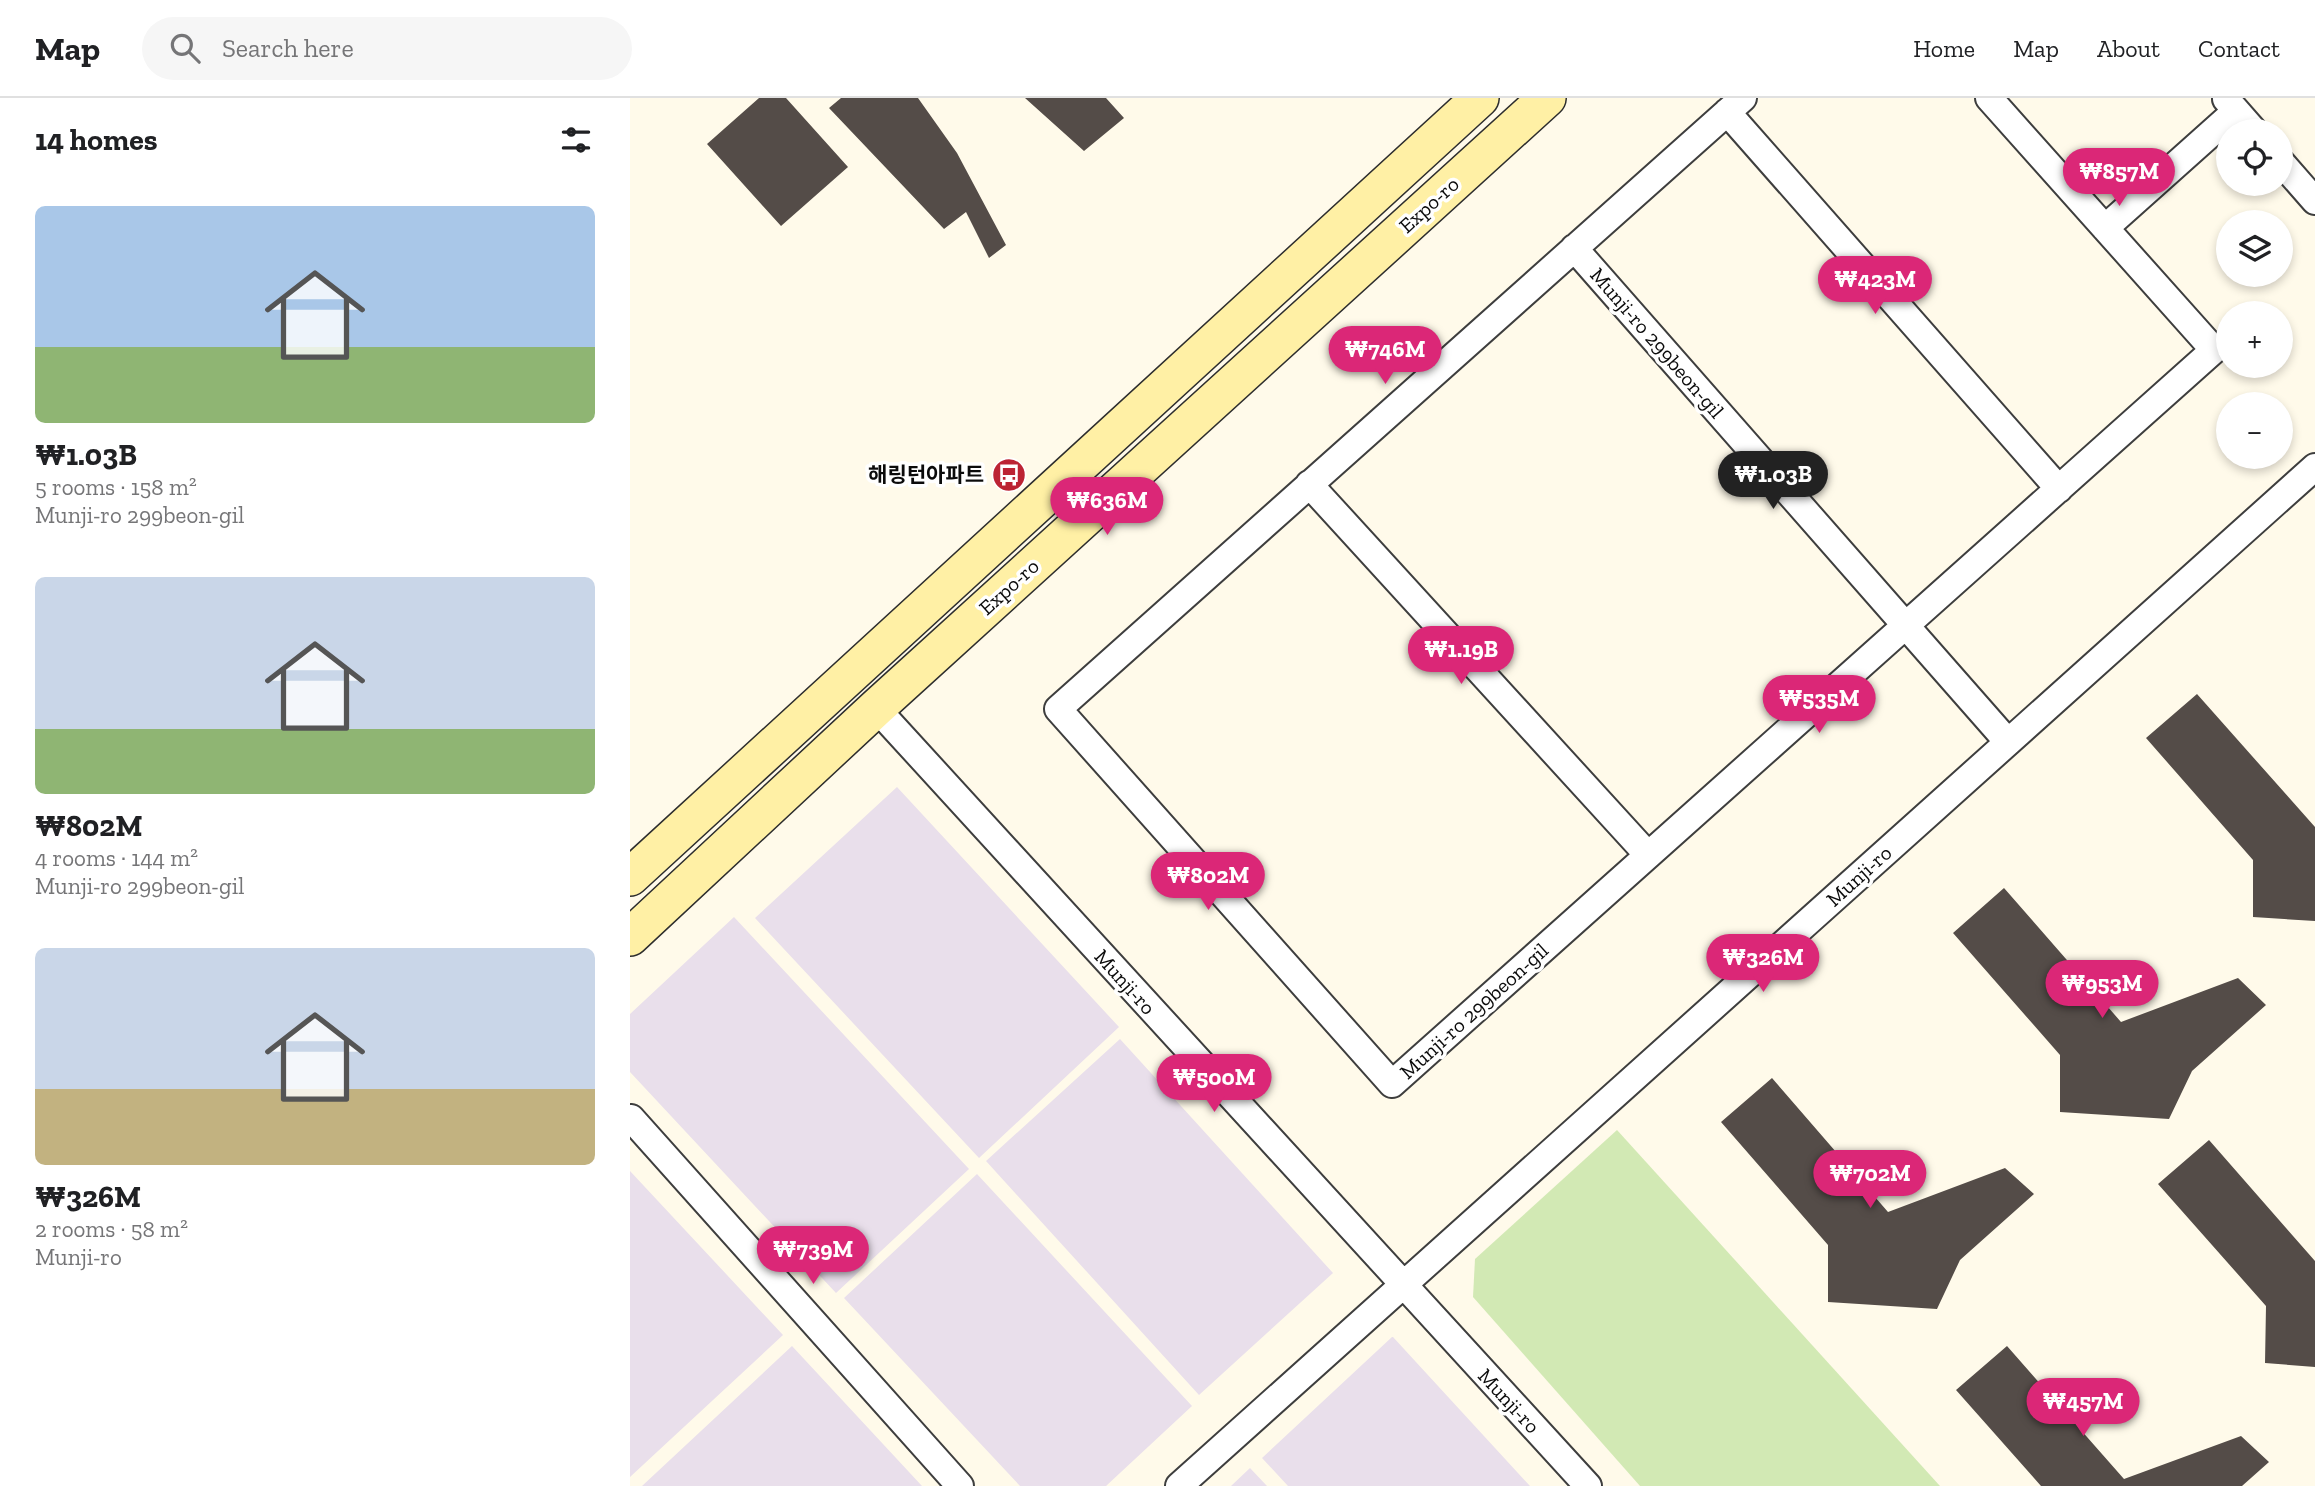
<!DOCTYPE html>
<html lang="en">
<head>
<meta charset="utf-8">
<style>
	:root { --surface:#fff; --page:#f6f6f6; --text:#202124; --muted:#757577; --line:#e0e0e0; --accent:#db2777 }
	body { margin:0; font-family:"Zilla Slab","Noto Sans KR",serif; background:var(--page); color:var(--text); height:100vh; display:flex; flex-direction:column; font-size:26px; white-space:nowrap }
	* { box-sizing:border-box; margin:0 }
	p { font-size:23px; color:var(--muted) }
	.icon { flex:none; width:38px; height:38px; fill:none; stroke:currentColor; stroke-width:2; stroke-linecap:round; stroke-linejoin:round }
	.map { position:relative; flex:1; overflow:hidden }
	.panel { display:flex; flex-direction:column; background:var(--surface); width:630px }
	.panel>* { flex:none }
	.buttons { position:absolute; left:1586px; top:21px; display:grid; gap:14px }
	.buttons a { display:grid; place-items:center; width:77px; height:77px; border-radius:50%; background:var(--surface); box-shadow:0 4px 10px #0003; font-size:35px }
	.price { position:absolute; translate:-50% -60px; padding:0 16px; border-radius:24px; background:var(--accent); color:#fff; font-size:23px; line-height:46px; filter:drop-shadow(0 2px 4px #0008) }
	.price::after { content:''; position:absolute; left:50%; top:42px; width:21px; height:16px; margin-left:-10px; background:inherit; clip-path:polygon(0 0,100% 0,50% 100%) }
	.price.on { background:#222; color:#fff }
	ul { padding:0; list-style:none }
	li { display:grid; align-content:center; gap:14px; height:371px; padding:0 35px }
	li span { display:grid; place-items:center; height:217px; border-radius:10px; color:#555 }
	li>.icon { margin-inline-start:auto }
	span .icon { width:126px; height:126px; fill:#fffc; stroke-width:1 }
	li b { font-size:30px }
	h2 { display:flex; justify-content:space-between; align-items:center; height:84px; padding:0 35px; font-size:30px }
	header { display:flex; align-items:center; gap:42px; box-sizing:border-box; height:98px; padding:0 35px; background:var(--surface); border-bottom:2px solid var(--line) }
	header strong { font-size:33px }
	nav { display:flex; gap:38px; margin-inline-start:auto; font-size:24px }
	.search { width:490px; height:63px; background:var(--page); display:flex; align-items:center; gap:18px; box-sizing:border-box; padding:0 24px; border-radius:38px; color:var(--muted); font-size:26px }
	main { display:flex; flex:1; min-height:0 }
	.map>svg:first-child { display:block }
</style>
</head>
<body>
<header>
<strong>Map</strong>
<div class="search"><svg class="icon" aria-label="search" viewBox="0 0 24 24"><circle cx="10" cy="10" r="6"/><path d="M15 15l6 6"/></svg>Search here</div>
<nav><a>Home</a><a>Map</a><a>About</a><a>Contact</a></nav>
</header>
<main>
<section class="panel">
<h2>14 homes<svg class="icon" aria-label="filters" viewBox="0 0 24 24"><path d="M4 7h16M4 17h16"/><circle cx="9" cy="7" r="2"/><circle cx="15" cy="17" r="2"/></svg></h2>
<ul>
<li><span style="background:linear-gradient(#a9c7e8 65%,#8fb573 0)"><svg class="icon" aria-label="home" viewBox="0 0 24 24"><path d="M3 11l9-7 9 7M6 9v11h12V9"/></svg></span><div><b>₩1.03B</b><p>5 rooms · 158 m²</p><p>Munji-ro 299beon-gil</p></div></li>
<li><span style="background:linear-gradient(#c9d6e8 70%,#8fb573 0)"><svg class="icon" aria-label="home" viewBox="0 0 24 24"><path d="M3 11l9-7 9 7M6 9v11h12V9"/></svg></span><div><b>₩802M</b><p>4 rooms · 144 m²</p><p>Munji-ro 299beon-gil</p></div></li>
<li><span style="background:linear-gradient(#c9d6e8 65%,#c2b280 0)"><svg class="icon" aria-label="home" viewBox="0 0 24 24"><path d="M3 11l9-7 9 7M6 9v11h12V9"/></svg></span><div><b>₩326M</b><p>2 rooms · 58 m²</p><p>Munji-ro</p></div></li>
</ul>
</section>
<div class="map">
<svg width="1685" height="1388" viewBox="0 0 1685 1388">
	<rect width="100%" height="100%" fill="#fffaea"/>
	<path fill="#e9dfeb" d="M267,689L489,929L349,1060L125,820Z
		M104,819L339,1071L206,1195L0,974V916Z
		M490,941L703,1175L569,1297L356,1063Z
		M0,1073L153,1237L0,1379Z
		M347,1076L562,1308L476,1388H390L214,1200Z
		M762,1239H763L900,1388H658L632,1360Z
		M162,1248L292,1388H12Z
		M620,1370L637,1388H601Z"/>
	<path fill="#d2e9b4" d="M987,1032L1310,1388H1010L843,1199L845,1161Z"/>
	<path fill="#544c48" d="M129,0H156L218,69L151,128L77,46Z
		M211,0H288L327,55L376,147L359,160L336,114L314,131L199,10Z
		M395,0H476L494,20L454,53Z
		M1567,596L1685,729V823L1623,819V762L1516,640Z
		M1374,790L1491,924L1608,880L1636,907L1562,973L1539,1021L1430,1014V957L1323,835Z
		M1142,980L1258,1114L1375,1070L1404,1096L1330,1162L1307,1211L1198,1204V1147L1091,1024Z
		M1579,1042L1685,1163V1269L1635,1265L1636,1208L1528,1086Z
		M1377,1248L1494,1381L1611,1338L1639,1364L1612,1388H1411L1326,1292Z"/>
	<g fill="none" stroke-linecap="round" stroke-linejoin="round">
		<g stroke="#3e3e3e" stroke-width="30">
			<path id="minor" d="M1113,0L428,611L762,986L1584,252L1359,0
				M1596,1L1624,33
				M1097,14L1429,391
				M1650,63L1685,103
				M1475,130L1606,13
				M944,150L1378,644
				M679,386L1018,757
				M246,610L958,1388
				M1,1020L330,1388
				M549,1388L1685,369"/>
		</g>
		<g stroke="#2d2d2d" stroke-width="40">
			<path id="secondary" d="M0,779L850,0
				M0,839L246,610L917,0"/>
		</g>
		<use href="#minor" stroke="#fff" stroke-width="26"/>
		<use href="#secondary" stroke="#fff0a5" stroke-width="37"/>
	</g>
	<defs>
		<g id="bus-disc" transform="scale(1.75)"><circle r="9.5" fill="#bc2333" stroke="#fff"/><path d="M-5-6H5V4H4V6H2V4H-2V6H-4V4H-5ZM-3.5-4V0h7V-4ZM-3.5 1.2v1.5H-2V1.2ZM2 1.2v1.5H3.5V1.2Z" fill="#fff"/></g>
	</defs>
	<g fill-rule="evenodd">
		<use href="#bus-disc" x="379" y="377"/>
	</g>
	<g text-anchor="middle" stroke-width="7" stroke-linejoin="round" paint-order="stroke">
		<g font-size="21" fill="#0b0b0b" stroke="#fff">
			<text transform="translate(799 107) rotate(-42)" y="7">Expo-ro</text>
			<text transform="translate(1027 245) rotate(49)" y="7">Munji-ro 299beon-gil</text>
			<text transform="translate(379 489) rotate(-42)" y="7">Expo-ro</text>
			<text transform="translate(1229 778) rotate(-42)" y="7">Munji-ro</text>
			<text transform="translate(495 884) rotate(48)" y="7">Munji-ro</text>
			<text transform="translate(844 913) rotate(-42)" y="7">Munji-ro 299beon-gil</text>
			<text transform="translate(879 1303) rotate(47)" y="7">Munji-ro</text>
		</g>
		<g font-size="21" font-weight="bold" fill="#0b0b0b" stroke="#fff" text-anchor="end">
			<text x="354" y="384">해링턴아파트</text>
		</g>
	</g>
</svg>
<div class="buttons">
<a><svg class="icon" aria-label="locate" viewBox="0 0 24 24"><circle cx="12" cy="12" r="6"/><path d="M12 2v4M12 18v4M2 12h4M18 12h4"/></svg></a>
<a><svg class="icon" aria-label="layers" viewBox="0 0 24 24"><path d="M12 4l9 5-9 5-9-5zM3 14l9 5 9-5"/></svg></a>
<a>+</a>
<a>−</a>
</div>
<b class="price" style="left:1489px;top:110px">₩857M</b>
<b class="price" style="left:1245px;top:218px">₩423M</b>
<b class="price" style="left:755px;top:288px">₩746M</b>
<b class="price on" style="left:1143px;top:413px">₩1.03B</b>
<b class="price" style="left:477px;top:439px">₩636M</b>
<b class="price" style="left:831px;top:588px">₩1.19B</b>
<b class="price" style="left:1189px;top:637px">₩535M</b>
<b class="price" style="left:578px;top:814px">₩802M</b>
<b class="price" style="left:1133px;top:896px">₩326M</b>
<b class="price" style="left:1472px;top:922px">₩953M</b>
<b class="price" style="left:584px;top:1016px">₩500M</b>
<b class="price" style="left:1240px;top:1112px">₩702M</b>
<b class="price" style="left:183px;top:1188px">₩739M</b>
<b class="price" style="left:1453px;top:1340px">₩457M</b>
</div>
</main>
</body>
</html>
